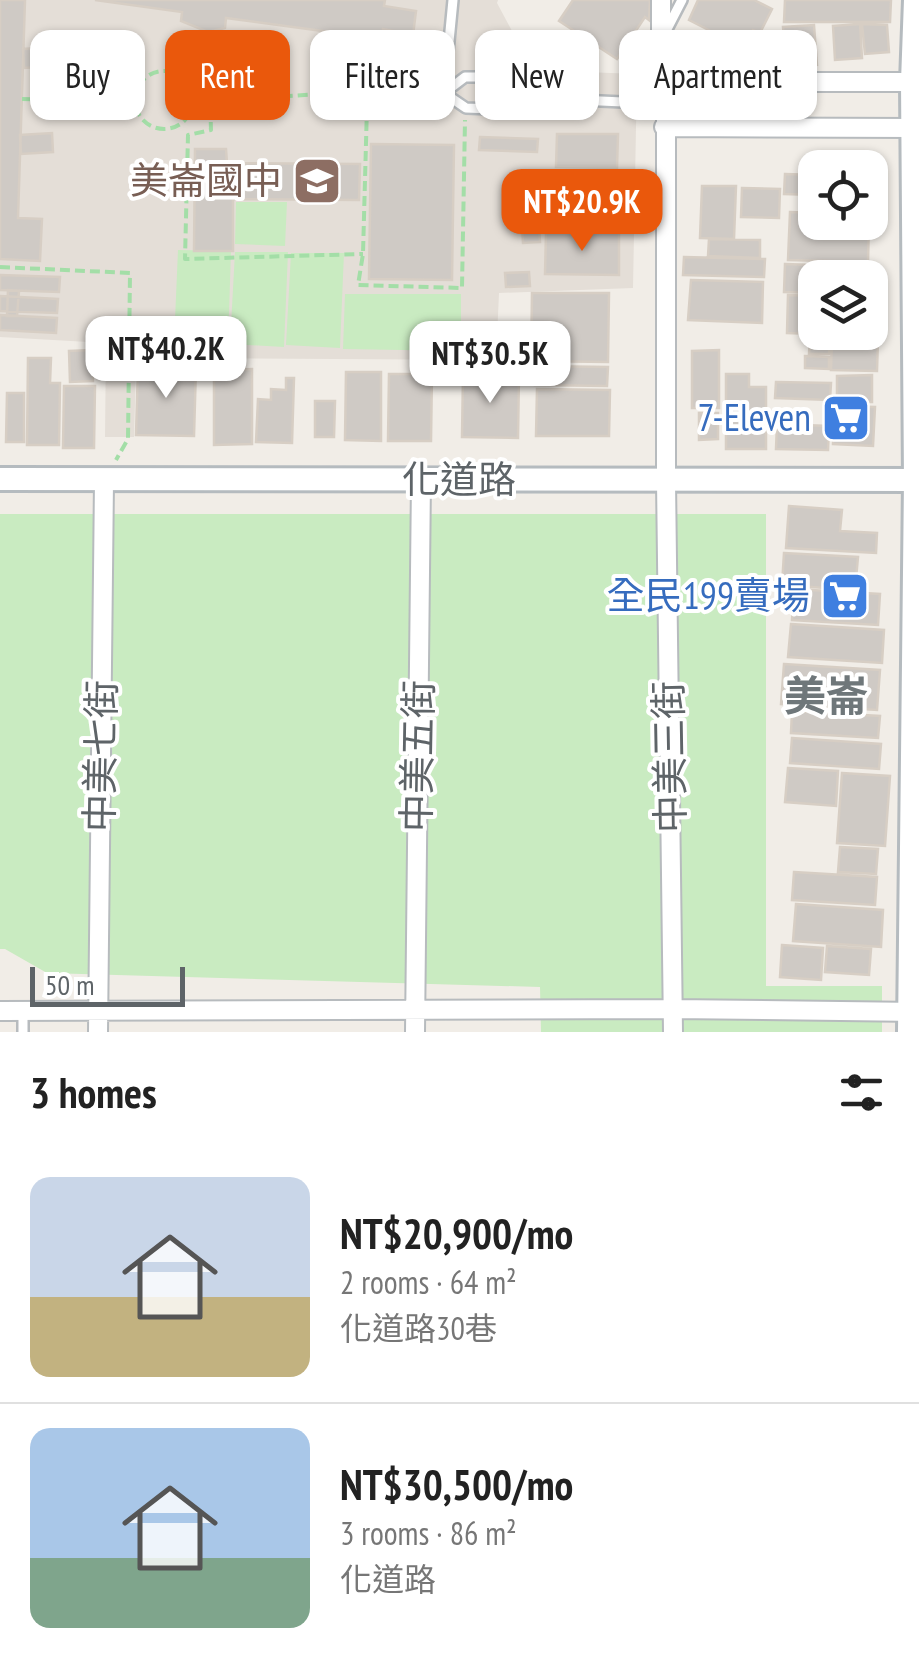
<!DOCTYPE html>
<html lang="en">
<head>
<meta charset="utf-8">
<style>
	:root { --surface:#fff; --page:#f6f6f6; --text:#222; --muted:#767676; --line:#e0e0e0; --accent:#ea580c }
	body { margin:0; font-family:"PT Sans Narrow","Noto Sans TC",sans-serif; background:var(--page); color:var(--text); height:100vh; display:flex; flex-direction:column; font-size:38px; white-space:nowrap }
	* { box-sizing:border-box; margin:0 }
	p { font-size:32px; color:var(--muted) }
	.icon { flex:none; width:55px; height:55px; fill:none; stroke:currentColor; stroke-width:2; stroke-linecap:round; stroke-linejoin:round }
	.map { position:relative; height:1032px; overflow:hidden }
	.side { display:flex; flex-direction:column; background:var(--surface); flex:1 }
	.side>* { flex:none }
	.top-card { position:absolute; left:30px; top:30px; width:860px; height:90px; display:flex; gap:20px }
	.buttons { position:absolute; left:798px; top:150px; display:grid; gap:20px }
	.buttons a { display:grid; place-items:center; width:90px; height:90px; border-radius:20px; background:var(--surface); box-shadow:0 2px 8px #0004; font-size:50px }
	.scale { position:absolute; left:30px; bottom:25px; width:155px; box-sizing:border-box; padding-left:10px; border:5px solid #5e6468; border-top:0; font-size:28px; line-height:35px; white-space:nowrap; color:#5e6468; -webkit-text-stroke:8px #fff; paint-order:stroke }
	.price { position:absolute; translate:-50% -85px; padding:0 22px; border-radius:20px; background:#fff; color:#222; font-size:32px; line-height:65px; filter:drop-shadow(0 2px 5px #0008) }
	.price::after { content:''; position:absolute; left:50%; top:60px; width:30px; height:22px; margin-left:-15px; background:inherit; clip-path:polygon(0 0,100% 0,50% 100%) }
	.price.selected { background:var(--accent); color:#fff }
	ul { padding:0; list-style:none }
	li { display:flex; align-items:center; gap:30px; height:250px; padding:0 30px }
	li+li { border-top:2px solid var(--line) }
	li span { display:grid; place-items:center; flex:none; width:280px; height:200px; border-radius:20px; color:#555 }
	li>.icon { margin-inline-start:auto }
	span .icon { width:120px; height:120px; fill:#fffc; stroke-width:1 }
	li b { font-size:42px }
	h2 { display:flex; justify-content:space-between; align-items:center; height:120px; padding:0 30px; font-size:42px }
	.chip { padding:0 35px; border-radius:20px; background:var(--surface); box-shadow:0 2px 8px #0004; font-size:35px; line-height:90px }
	.chip.selected { background:var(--accent); color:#fff }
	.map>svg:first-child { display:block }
</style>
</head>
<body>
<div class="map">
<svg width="919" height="1032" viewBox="0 0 919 1032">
	<rect width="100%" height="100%" fill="#f1ede7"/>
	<path fill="#e4ded7" d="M0,0H498L497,3L533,70L637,74L633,288L499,293L496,360L155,358V337L137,336L134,437H105L106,343L0,337Z"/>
	<path fill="#c9ebc1" d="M236,202H287L285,246L235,244Z
		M178,250L231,251L228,345L174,343Z
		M235,252H288L284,347L230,344Z
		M291,253H344L340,348L286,345Z
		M345,294H461V351L343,349Z
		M0,514H766V986H882V1032H541L540,987L47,973L5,949H0Z"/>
	<path fill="#cfcac5" stroke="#d7cec4" stroke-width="2.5" d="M0,0H25L18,218L42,219L40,261L0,259Z
		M95,0H385L384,6L416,11L413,35L383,29L382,39L226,18L225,28L208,32L181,21L182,12Z
		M573,0H650L649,20L645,17L617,59L559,21Z
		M698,0H754L772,9L760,33L753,30L744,48L689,20Z
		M785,0H891L890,22H784Z
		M860,24L862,58L835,60L833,26Z
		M862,24L887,25L889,52L865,54Z
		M814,25L817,65L787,68L783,27Z
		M722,39L723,62L688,63L687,41Z
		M52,47L53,66L24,68L23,49Z
		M52,133L53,152L21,154L20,135Z
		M557,134H618L617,168L556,167Z
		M480,137L538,139L537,152L479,150Z
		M371,144L454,145L452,280L369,279Z
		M195,149H226L227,163L360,164L359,200L233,199V251H194Z
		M785,174L815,175V195L784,194Z
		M529,180H595L596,219L529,220Z
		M601,182L629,184L626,218L599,216Z
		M702,186H736L734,239L700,238Z
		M742,188L780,189L779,218L741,217Z
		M790,212L815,213V222H869L868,262L788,260Z
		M539,225L540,242L523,243L522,226Z
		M546,233H619V275L545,274Z
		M709,239L760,240V258L708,256Z
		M684,257L765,259L764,277L683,275Z
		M785,264L873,267L872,295L870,278H815V293L784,292Z
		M529,272L530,286L506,287L505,273Z
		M0,275L60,277L59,292L0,290Z
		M691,280L763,282L762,323L688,320Z
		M8,290L19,291L17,316H7Z
		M532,293H609L608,362L531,361Z
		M788,295L815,296V332H870V298H874L873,336L787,333Z
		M0,296L58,299L57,313L0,311Z
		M0,315L57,318L56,333L0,330Z
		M810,337L830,338L829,354H809Z
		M832,339L878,340L877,371L831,370Z
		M91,350L93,381L70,382L69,351Z
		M719,350V408H692V351Z
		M805,356L829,357V369L805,368Z
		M28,358H51L50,383H60L59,445H27Z
		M138,366L196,367L194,436L136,435Z
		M535,366L608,367L607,386L535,385Z
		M252,369V444L214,445V370Z
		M346,372H381V441L345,440Z
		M389,374H432L431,441H388Z
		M463,374L519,375L518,438L462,437Z
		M726,374H749V387H766V449H726Z
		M872,375V402H837V376Z
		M286,378H294L292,443L256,442L258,399L271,400V389L286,390Z
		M776,382L831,383L830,400L775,398Z
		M64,386H95L94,448H63Z
		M537,389L610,390L609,436H536Z
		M7,393H24V442H6Z
		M315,401H335L334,437H315Z
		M834,406L875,407L873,446L833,444Z
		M699,413H718V439L699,440Z
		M777,424L829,426L828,450L776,449Z
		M789,506L842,510L840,531L877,533L876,553L786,548Z
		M784,553L858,557L855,590L782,585Z
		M794,589L880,594L878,625L792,620Z
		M791,624L884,630L882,663L788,657Z
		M784,664L880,670L877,710L781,704Z
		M792,711L880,716L878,738L791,733Z
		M792,738L881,744L879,769L790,763Z
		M788,768L838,771L836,806L785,802Z
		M842,773L890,776L885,846L837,843Z
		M840,847L878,849L876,874L838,872Z
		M794,872L877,877L875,905L792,900Z
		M796,904L883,910L881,947L793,941Z
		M782,945L823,948L821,980L780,977Z
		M827,946L871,949L869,975L825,972Z"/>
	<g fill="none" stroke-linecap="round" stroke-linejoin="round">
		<g stroke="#b7bbbe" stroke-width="14">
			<path id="lane" d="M665,33L682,0
				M465,77H512L536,98L515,110L466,108L444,93Z
				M368,91L444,93L453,0
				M536,98L666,104
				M23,1011V1032"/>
		</g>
		<g stroke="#b7bbbe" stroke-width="22">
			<path id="street" d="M661,0V82L666,104V481L673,1032
				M661,82H919
				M664,127L919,128
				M0,1011L673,1009L919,1012
				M98,1032L104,481
				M415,1032L421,480"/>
		</g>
		<g stroke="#b5bbbf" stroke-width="28">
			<path id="secondary" d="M0,479L919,480
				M909,1032L915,480L912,82L915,0"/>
		</g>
		<path stroke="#a3dea7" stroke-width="4" stroke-dasharray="10 5" stroke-linecap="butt" d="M208,32L211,130L188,135L185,259L363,254
			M135 100a29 29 0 1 1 58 0a29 29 0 1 1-58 0Z
			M22,99L136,101
			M193,99L210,101L353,92
			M367,106L363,254L358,285L462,288L465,120
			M0,267L130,273L128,439L116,460"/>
		<use href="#lane" stroke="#fff" stroke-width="9"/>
		<use href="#street" stroke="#fff" stroke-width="18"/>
		<use href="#secondary" stroke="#fff" stroke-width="22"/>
	</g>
	<defs>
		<g id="school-square" transform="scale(2.5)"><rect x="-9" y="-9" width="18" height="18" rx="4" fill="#8d6e63" stroke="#fff"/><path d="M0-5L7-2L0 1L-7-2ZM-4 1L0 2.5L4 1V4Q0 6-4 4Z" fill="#fff"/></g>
		<g id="supermarket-square" transform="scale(2.5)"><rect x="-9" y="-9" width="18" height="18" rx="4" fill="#3f7fe0" stroke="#fff"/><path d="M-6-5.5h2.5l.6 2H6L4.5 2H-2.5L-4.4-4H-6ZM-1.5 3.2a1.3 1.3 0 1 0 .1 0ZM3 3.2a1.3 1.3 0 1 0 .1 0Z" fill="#fff"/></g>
	</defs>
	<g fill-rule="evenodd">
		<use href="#school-square" x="317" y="181"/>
		<use href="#supermarket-square" x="846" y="418"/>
		<use href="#supermarket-square" x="845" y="596"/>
	</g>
	<g text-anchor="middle" stroke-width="8" stroke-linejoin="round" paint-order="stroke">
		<g font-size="38" fill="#785e54" stroke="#fff" text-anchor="end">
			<text x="282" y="194">美崙國中</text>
		</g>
		<g font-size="38" fill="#366cbe" stroke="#fff" text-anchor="end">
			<text x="811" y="431">7-Eleven</text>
			<text x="810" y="609">全民199賣場</text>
		</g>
		<g font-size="38" fill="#5e6468" stroke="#fff">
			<text x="459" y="493">化道路</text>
			<text transform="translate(101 756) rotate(-89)" y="13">中美七街</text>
			<text transform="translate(418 756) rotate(-89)" y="13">中美五街</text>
			<text transform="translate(670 757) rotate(-91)" y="13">中美三街</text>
		</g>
		<g font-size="42" font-weight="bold" fill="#6f777a" stroke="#fff">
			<text x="826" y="711">美崙</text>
		</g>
	</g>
</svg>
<div class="buttons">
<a><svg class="icon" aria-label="locate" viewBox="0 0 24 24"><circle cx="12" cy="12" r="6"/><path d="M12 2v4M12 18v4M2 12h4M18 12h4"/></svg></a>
<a><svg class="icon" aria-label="layers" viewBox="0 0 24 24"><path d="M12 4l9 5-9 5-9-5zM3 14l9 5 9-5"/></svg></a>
</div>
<div class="scale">50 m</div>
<b class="price selected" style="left:582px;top:254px">NT$20.9K</b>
<b class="price" style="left:166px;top:401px">NT$40.2K</b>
<b class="price" style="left:490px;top:406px">NT$30.5K</b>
<div class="top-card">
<a class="chip">Buy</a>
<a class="chip selected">Rent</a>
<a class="chip">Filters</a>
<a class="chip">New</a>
<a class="chip">Apartment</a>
</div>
</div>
<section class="side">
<h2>3 homes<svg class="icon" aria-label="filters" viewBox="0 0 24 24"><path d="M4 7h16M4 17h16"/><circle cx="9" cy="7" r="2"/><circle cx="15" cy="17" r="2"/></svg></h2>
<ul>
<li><span style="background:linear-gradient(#c9d6e8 60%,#c2b280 0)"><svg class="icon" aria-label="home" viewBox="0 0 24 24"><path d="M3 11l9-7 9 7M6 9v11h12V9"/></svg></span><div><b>NT$20,900/mo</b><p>2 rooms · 64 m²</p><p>化道路30巷</p></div></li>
<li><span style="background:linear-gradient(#a9c7e8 65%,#7fa58c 0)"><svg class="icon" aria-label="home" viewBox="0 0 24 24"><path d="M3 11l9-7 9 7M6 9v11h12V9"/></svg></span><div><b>NT$30,500/mo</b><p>3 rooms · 86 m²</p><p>化道路</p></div></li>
</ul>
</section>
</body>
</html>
